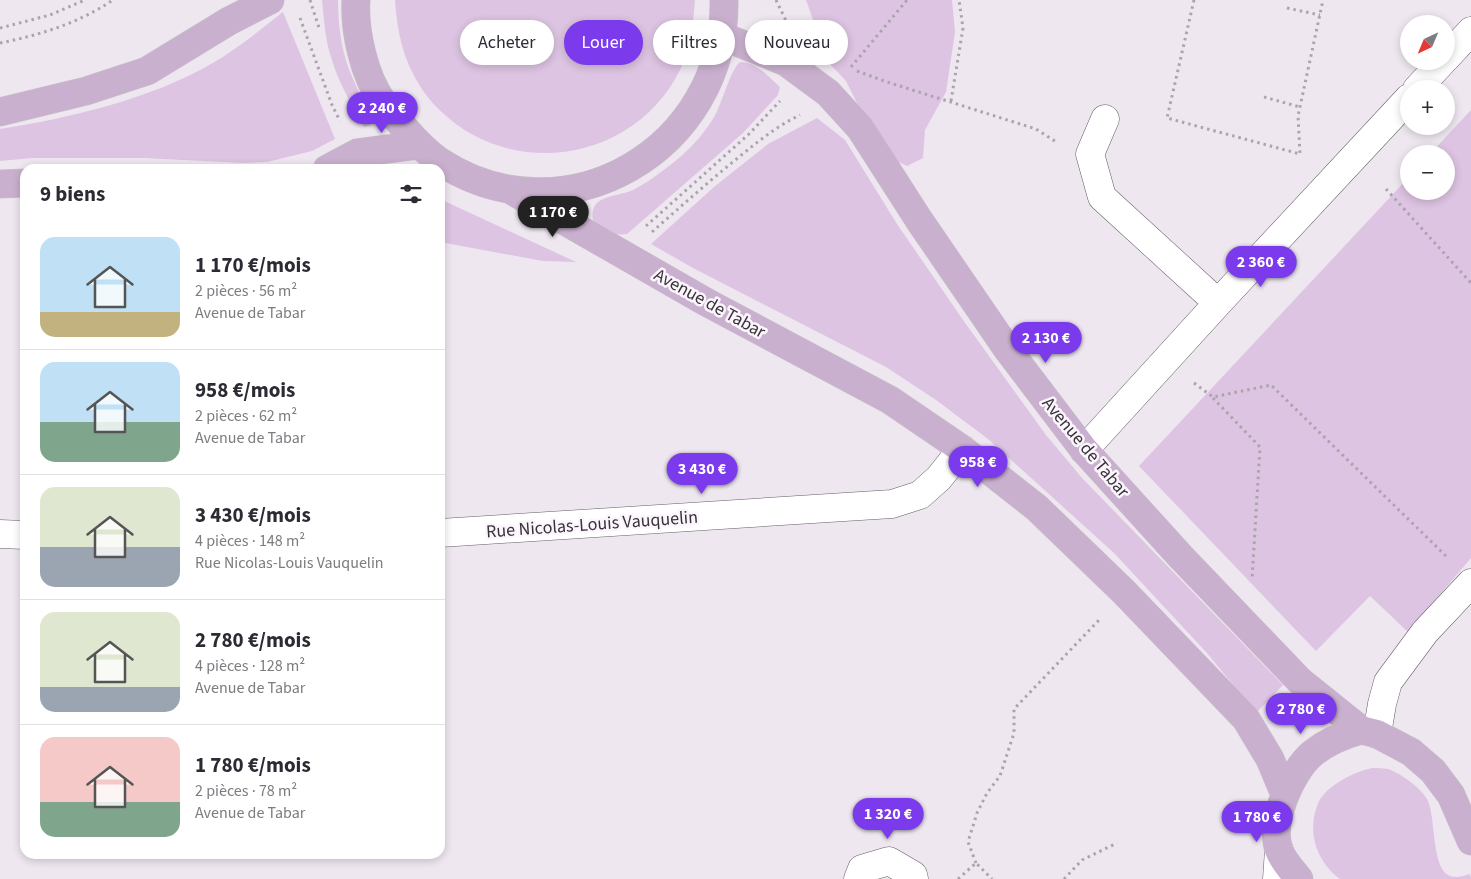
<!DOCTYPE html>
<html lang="fr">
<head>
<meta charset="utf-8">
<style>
	:root { --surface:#fff; --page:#f7f7f7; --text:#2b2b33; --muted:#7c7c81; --line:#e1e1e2; --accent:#7c3aed }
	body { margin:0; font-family:"Source Sans 3",sans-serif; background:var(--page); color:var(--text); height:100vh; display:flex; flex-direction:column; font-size:19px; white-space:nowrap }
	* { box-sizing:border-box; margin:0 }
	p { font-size:16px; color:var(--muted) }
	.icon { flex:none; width:28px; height:28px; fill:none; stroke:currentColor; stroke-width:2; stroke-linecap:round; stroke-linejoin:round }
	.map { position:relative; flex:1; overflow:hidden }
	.sheet { position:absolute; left:20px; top:164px; width:425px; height:695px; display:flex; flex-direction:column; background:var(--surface); border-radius:15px; box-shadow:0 2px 8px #0003 }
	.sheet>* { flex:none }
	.top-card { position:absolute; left:460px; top:20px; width:475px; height:45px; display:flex; gap:10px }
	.needle { width:32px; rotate:224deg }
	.fabs { position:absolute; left:1400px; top:15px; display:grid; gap:10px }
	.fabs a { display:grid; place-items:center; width:55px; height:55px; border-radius:50%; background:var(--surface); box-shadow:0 2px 8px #0003; font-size:25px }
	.price { position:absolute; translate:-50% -42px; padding:0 11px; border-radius:18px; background:var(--accent); color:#fff; font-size:16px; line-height:32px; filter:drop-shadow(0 1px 2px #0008) }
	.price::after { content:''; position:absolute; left:50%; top:30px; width:15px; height:11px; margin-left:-8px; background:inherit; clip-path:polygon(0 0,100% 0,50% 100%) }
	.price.active { background:#222; color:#fff }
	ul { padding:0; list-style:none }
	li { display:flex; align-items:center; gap:15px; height:125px; padding:0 20px }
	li+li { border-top:1px solid var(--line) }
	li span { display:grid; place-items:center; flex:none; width:140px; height:100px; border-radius:15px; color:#555 }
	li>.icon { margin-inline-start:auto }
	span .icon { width:60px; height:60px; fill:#fffc; stroke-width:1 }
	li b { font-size:21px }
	h2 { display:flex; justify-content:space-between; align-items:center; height:60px; padding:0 20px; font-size:21px }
	.tag { padding:0 18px; border-radius:22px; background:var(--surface); box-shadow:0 2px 8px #0003; font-size:18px; line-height:45px }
	.tag.active { background:var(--accent); color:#fff }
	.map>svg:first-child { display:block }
</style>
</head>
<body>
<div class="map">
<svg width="1471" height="879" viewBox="0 0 1471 879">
	<rect width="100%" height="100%" fill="#eee7f0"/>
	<path fill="#ddc4e2" d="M322,0H338C338,28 342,56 354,81C360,96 369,109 371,125L364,127C352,105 338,82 331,57C325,39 324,19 322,0Z
		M395,0H695C693,24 691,48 680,70C640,151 538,177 463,129C447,118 430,103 420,86C403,60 397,31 395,0Z
		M806,0H952L955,32L946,92L925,130L923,158L907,166L890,158L860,109L846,81L828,62Z
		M283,12L335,139L312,151L267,162L243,163L144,158H33L0,161V129C70,118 150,99 211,64C237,49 260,30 283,12Z
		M740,62C757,62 768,77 780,87L778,95L743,133L627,234C612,236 605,230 593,221C588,193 618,198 635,189C644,184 653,178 661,172C681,158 702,138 714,117C723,102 729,72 740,62Z
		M1471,110V558L1408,632L1370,596L1316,651L1139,466L1409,177V191H1446V154H1430Z
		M817,118L845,140L897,224L963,320L1046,435L1082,478L1283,685L1256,713L1207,653L1114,553L988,439L936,400L886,367L693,268L651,244L714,187L768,144Z
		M440,199L576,262L543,261L440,242Z
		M1372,768C1377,768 1383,768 1388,769C1399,772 1421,788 1427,799C1436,815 1431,865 1448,875C1455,879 1464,876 1470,874L1471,879H1340C1317,862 1307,833 1317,806C1323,787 1353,772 1372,768Z"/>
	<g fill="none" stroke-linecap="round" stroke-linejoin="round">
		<g stroke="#655f66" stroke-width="29">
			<path id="minor" d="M1446,58L1471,31
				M1417,89L1443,61
				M1105,119L1090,154L1102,197L1218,303
				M1084,450L1218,303L1409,98
				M440,533L892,504L920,495L939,478L962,449
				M0,534L25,535
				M1377,734L1382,704L1388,682L1425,632L1471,583
				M858,879L862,869L889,861L913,875L914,879
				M1277,879L1279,850"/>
		</g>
		<g stroke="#c7c6c7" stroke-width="29">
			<path id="major" d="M356,0C354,31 364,75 382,101C386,107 392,113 396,118C409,134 422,149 439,161C565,244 727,149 724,0
				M722,36L786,62L828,93L860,128L919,220L1008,350L1084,450L1181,557L1300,681L1361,730L1377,734L1411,752L1433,771L1451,795L1471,841
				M0,112L86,91L147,71L229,21L270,0
				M327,169L357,153L418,145
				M0,184L25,183
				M509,189L706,302L890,400L962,449L1037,508L1124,592L1246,719L1270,759L1285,795
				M1299,879C1292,870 1283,861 1279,850C1269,822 1291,771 1313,753C1328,741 1343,735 1361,730"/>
		</g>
		<path stroke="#aaa4ab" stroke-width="3" stroke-dasharray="2.5 4" stroke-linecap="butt" d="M310,0L320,31
			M776,0L788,25
			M1194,0L1167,118L1300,154L1298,116L1323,0
			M1287,8L1320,15
			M300,18L332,105L340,121
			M0,28L50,15L85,0
			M0,43C40,35 79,23 113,0
			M851,67L907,0
			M857,71L884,81L1036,129L1058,143
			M1264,97L1300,107
			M951,101L963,28L959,0
			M1386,189L1471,283
			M646,226L749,134L780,101
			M652,232C679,208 706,184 734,161C755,144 775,127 800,115
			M1194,383L1213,397L1271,385L1447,557
			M1213,398L1260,447L1252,580
			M976,863L968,842L977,813L987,793L1000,776L1014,733V709L1100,619
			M958,879L976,863L992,879
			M1064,879L1082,860L1117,843"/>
		<use href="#minor" stroke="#fff" stroke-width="28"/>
		<use href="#major" stroke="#cab0cf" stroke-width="28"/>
	</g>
	<g text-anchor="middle" stroke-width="5" stroke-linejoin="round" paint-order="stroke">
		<g font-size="18" fill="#373437" stroke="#fcf5fd">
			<text transform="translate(710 303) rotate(29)" y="6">Avenue de Tabar</text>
			<text transform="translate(1086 447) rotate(50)" y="6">Avenue de Tabar</text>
			<text transform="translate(592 524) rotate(-4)" y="6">Rue Nicolas-Louis Vauquelin</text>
		</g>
	</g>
</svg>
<div class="fabs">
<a><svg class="needle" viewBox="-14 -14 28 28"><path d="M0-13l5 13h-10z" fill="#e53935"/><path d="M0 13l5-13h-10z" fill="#7c7c81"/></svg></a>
<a>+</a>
<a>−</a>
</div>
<b class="price" style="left:382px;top:134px">2 240 €</b>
<b class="price active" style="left:553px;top:238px">1 170 €</b>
<b class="price" style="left:1261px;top:288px">2 360 €</b>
<b class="price" style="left:1046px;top:364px">2 130 €</b>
<b class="price" style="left:978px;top:488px">958 €</b>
<b class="price" style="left:702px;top:495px">3 430 €</b>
<b class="price" style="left:1301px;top:735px">2 780 €</b>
<b class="price" style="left:888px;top:840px">1 320 €</b>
<b class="price" style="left:1257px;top:843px">1 780 €</b>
<div class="top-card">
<a class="tag">Acheter</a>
<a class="tag active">Louer</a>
<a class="tag">Filtres</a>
<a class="tag">Nouveau</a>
</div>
<section class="sheet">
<h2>9 biens<svg class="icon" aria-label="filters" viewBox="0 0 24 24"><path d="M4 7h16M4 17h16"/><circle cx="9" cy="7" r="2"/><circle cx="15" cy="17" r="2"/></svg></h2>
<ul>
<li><span style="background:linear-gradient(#bfe0f5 75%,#c2b280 0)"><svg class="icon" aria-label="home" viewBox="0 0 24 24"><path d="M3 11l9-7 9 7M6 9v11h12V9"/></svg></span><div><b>1 170 €/mois</b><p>2 pièces · 56 m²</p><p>Avenue de Tabar</p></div></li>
<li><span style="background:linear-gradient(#bfe0f5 60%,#7fa58c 0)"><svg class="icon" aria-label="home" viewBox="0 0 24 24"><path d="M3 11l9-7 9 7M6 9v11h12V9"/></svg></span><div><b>958 €/mois</b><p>2 pièces · 62 m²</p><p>Avenue de Tabar</p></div></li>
<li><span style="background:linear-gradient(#dfe7d0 60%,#9aa5b1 0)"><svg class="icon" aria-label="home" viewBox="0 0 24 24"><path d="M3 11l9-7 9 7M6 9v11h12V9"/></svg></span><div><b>3 430 €/mois</b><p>4 pièces · 148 m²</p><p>Rue Nicolas-Louis Vauquelin</p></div></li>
<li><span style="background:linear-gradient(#dfe7d0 75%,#9aa5b1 0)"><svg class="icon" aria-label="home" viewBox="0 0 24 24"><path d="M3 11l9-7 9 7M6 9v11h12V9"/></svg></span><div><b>2 780 €/mois</b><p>4 pièces · 128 m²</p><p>Avenue de Tabar</p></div></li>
<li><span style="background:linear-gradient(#f6c9c9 65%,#7fa58c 0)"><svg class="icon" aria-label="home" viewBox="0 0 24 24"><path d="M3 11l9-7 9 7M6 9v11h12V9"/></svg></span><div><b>1 780 €/mois</b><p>2 pièces · 78 m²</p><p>Avenue de Tabar</p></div></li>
</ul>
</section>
</div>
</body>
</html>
